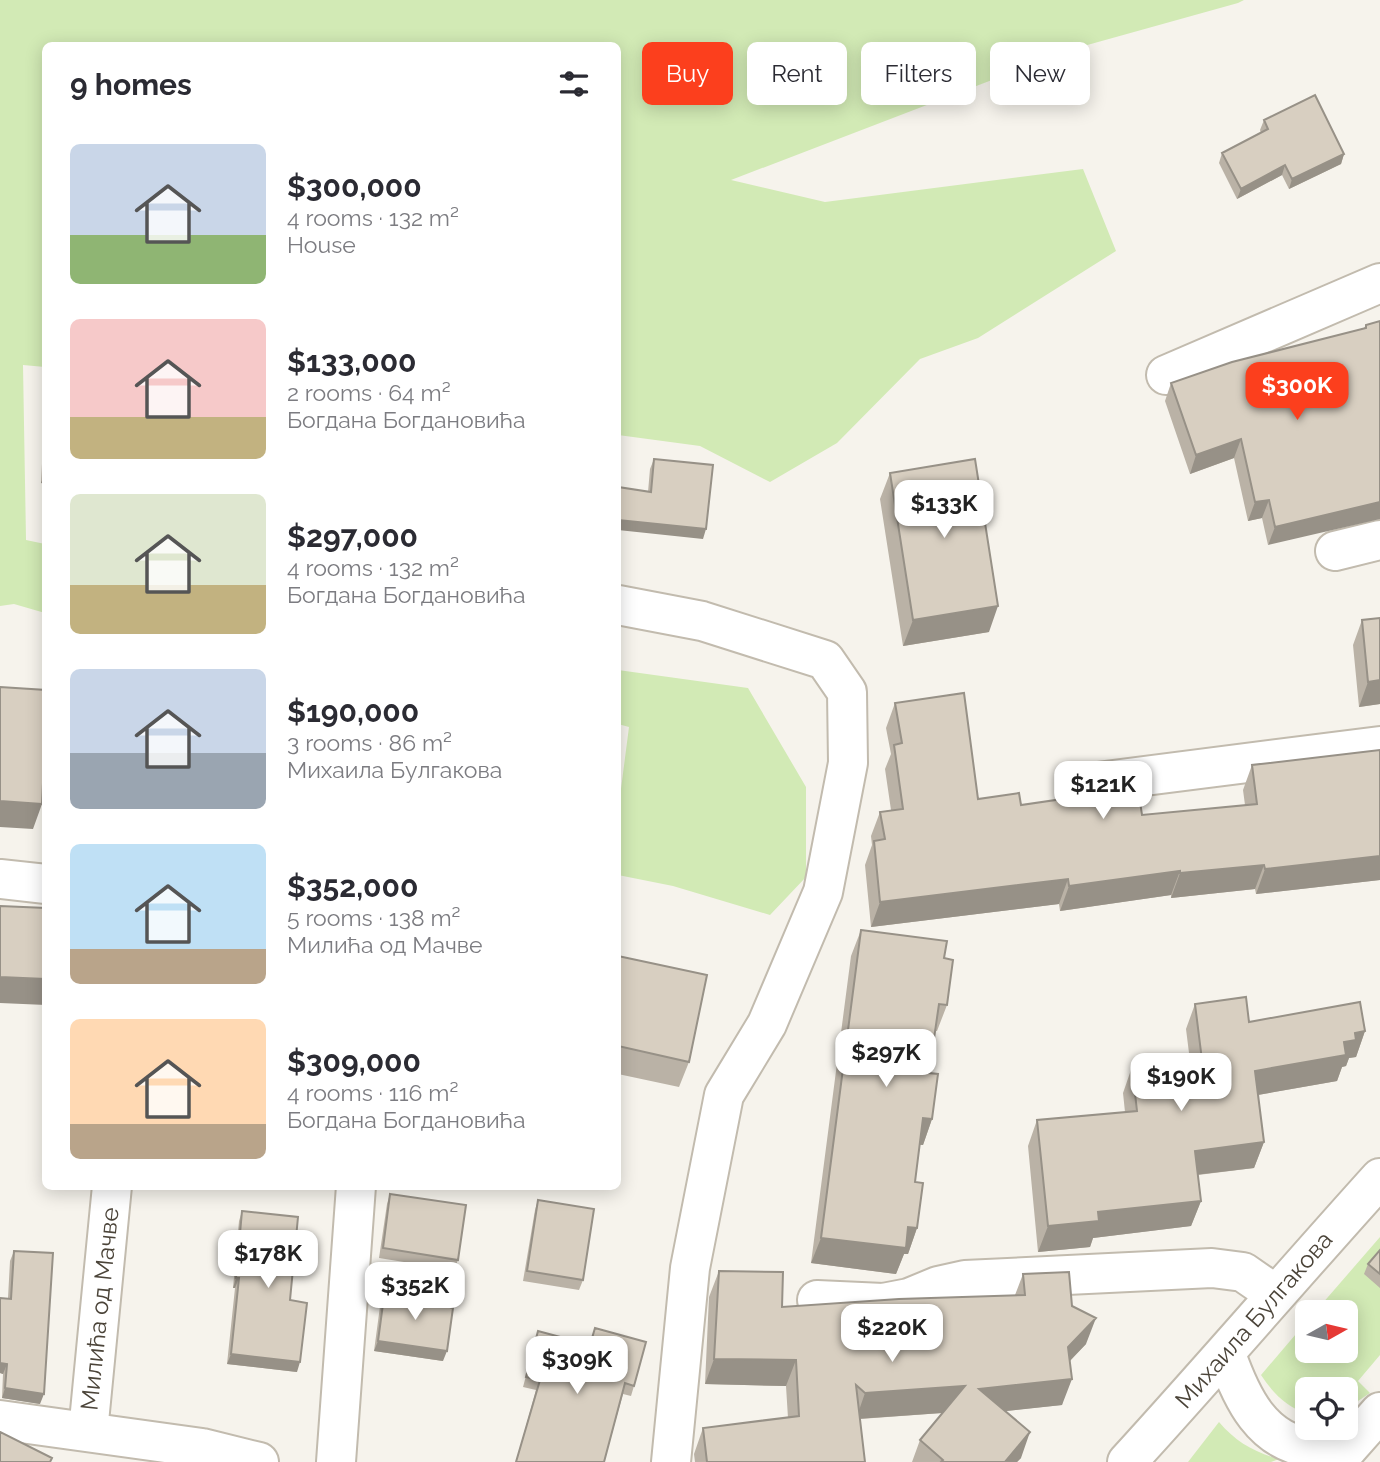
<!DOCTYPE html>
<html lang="en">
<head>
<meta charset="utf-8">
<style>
	:root { --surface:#fff; --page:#f2f2f3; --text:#2b2b33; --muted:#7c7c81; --accent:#fc3f1d }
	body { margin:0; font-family:Raleway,sans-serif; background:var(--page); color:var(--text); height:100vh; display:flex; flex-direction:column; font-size:26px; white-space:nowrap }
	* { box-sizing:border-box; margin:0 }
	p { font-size:23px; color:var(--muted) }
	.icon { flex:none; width:38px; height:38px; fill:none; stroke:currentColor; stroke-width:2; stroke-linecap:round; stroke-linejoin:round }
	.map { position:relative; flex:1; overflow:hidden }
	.side { position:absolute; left:42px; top:42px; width:579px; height:1148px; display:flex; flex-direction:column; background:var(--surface); border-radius:10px; box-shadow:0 4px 18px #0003 }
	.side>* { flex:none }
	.top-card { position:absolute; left:642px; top:42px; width:632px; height:63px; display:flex; gap:14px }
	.needle { width:46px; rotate:82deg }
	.tools { position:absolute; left:1295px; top:1300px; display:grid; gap:14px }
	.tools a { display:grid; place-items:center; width:63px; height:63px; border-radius:10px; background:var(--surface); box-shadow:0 4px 18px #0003; font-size:35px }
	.price { position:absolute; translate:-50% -60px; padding:0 16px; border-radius:14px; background:#fff; color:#222; font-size:23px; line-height:46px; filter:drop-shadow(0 2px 4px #0008) }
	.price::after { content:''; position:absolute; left:50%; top:42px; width:21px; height:16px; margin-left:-10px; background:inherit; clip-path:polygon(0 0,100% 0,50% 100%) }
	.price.current { background:var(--accent); color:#fff }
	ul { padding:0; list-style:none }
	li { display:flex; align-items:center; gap:21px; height:175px; padding:0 28px }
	li span { display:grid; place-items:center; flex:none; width:196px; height:140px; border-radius:10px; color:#555 }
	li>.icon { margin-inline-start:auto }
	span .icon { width:84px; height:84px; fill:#fffc; stroke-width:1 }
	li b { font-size:30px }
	h2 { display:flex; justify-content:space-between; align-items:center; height:84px; padding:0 28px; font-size:30px }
	.chip { padding:0 24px; border-radius:10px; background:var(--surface); box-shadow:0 4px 18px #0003; font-size:24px; line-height:63px }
	.chip.current { background:var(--accent); color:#fff }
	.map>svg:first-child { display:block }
</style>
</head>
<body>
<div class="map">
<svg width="1380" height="1462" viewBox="0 0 1380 1462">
	<rect width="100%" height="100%" fill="#f6f3ec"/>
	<path fill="#d2eab5" d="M0,0H1244L1238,3L1073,49L731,180L825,202L1083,169L1116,251L978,338L920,359L837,443L770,482L700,446L618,435V46H46L45,367L23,365L26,540L45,544V613L14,604L0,606Z
		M618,670L748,688L806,787V877L770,915L673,886L618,875V812L629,727L618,724Z
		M1380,1237V1355L1358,1381L1370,1393L1346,1409V1390H1307V1413C1287,1408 1272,1392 1261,1375L1307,1321V1351H1346V1312H1315Z
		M1219,1422C1236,1442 1254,1452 1279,1459L1271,1462H1188Z"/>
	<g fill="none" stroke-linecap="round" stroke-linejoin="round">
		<g stroke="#c2bbae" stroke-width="42">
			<path id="minor" d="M1166,375L1380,283
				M1335,551L1380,540
				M618,605L702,621L825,660L847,692L848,763L823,892L767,1024L724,1095L690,1268L671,1462
				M1082,784L1380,746
				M0,879L46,884
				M817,1300L883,1303L909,1298L938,1286L965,1280L1212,1268L1243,1272L1275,1294
				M1226,1354C1241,1397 1262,1444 1314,1448C1325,1449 1337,1448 1348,1448
				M0,1420L202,1448L259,1462
				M88,1432L112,1186
				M1328,1461L1348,1448L1380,1412
				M336,1462L356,1186
				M1127,1462C1213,1368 1295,1272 1380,1178"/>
		</g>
		<use href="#minor" stroke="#fff" stroke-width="38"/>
	</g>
	<path fill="#bab2a6" d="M1264,120L1344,154L1341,164L1289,189L1282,175L1237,199L1219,163L1222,153L1261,133L1260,130Z
		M1380,321L1268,545L1262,518L1248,521L1234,458L1190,474L1165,401L1171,383L1364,328L1366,325Z
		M46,421V484L41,483L44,425Z
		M654,459L703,539L648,492L650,469Z
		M890,473L989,632L903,646L880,499Z
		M1362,620L1380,704L1359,707L1353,645Z
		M895,703L978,799L1021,805L1142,815L1245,805L1243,790L1252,765L1380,750V880L1256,894L1255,889L1171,898V895L1060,911L1059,904L871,927L865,865L872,845L871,836L880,812L891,810L885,769L891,754L886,728Z
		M861,930L944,958L947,1005L937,1031H935L929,1073L932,1119L923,1145H920L915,1182L917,1228L908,1254H904L896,1274L811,1263L851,956Z
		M618,956L689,1062L679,1087L618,1074Z
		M1195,1004L1249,1022L1365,1031L1356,1057L1349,1058L1346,1066L1342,1067L1337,1081L1258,1095L1264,1142L1254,1168L1198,1175L1201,1201L1191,1226L1093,1238L1090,1247L1038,1252L1028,1146L1037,1120L1125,1112L1123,1093L1132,1067L1190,1061L1186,1029Z
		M390,1194L458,1260L454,1270L379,1258L387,1204Z
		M538,1200L583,1280L579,1290L523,1281L535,1210Z
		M242,1211L290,1300L297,1372L227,1364L235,1288H233L239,1221Z
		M1380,1250V1288L1364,1274L1368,1264Z
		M14,1251L40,1404L2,1398L3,1374L0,1373V1298H8L10,1261Z
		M719,1271L782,1307L1015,1295L1023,1274L1072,1306L1086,1344L1070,1361L1062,1405L1005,1411L1021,1458L1017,1462H912L920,1440L942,1413L860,1419L865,1462H695L694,1454L703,1428L788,1418L786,1386L705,1384L709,1297Z
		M385,1289L443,1361L374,1351L381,1299Z
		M595,1328L634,1386L631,1396L623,1394L604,1462H516L536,1390L523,1387L538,1331L589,1345Z"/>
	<path fill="#979187" d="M1344,154L1341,164L1289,189L1292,179Z
		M1285,165L1282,175L1237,199L1241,189Z
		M1241,439L1234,458L1190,474L1196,455Z
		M45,473L46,484L41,483Z
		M1269,500L1262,518L1248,521L1255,502Z
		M1380,502V519L1268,545L1275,527Z
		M619,520L706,529L703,539L618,530Z
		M998,606L989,632L903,646L913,620Z
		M1380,680V704L1359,707L1368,682Z
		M44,762H46V788H35Z
		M0,801L42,804L33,829L0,827Z
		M1380,856V880L1256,894L1265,869Z
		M1264,865L1255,889L1171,898L1180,873Z
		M1180,871L1171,895L1060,911L1069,886Z
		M1068,879L1059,904L871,927L880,902Z
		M0,977L46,979V1005L0,1003Z
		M1365,1031L1356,1057L1349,1058L1346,1066L1342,1067L1337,1081L1246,1097L1255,1071L1344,1042L1355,1033Z
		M923,1118L932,1119L923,1145L914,1144Z
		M1264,1142L1254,1168L1186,1176L1195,1151Z
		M1201,1201L1191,1226L1093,1238L1090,1247L1038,1252L1048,1226L1098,1212Z
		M908,1227L917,1228L908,1254H904L896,1274L811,1263L821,1238Z
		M236,1278H239L235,1288H233Z
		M1096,1318L1086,1344L1059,1372L1068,1347Z
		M378,1341L447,1351L443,1361L374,1351Z
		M231,1354L300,1362L297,1372L227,1364Z
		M714,1359L796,1360L786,1386L705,1384Z
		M0,1363L7,1364L3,1374L0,1373Z
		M1072,1379L1062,1405L970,1415L979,1389Z
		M965,1386L956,1412L856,1419L865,1393Z
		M5,1388L44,1394L40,1404L2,1398Z
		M1030,1432L1021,1458L1017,1462H1005Z"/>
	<path fill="#d8cfc1" stroke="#979187" stroke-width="2" d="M1315,95L1344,154L1292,179L1285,165L1241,189L1222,153L1268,129L1264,120Z
		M1380,321V502L1275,527L1269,500L1255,502L1241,439L1196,455L1171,383L1232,362L1366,328V325Z
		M654,459L713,465L706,529L619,520L618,528V487L651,492Z
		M975,459L998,606L913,620L890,473Z
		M1380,618V680L1368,682L1362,620Z
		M0,687L46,690V762H44L42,804L0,801Z
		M964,693L978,799L1019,793L1021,805L1138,788L1142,815L1257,804L1252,765L1380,750V856L1265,869L1264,865L1180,873V871L1069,886L1068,879L880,902L874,841L885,839L880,812L903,809L894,745L902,743L895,703Z
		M0,906L46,908V979L0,977Z
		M861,930L947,941L944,958L953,960L947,1005L939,1004L929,1073L938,1074L932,1119L923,1118L915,1182L923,1183L917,1228L908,1227L906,1248L821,1238Z
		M618,956L707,975L689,1062L618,1046Z
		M1246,997L1249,1022L1360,1002L1365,1031L1355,1033L1356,1040L1344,1042L1346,1055L1255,1071L1264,1142L1195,1151L1201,1201L1098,1212L1099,1221L1048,1226L1037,1120L1137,1111L1132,1067L1202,1060L1195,1004Z
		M390,1194L466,1205L458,1260L383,1248Z
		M538,1200L594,1209L583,1280L527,1271Z
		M242,1211L298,1217L290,1300L307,1303L300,1362L231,1354L239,1278H236Z
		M1380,1250V1274L1368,1264Z
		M14,1251L53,1253L44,1394L5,1388L7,1364L0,1363V1298L11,1299Z
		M719,1271L783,1272L782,1307L899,1299L1025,1295L1023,1274L1069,1272L1072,1306L1096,1318L1068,1347L1072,1379L979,1389L1030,1432L1005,1462H941L943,1460L920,1440L965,1386L865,1393L856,1385L865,1462H707L703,1428L799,1416L796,1360L714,1359Z
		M385,1289L453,1308L447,1351L378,1341Z
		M595,1328L646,1342L634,1386L625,1383L604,1462H516L540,1380L526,1377L538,1331L590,1345Z
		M0,1432L52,1458L50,1462H0Z"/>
	<g text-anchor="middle" stroke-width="7" stroke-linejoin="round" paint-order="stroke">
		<g font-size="24" fill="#4b4439" stroke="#fff">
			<text transform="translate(100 1309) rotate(-84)" y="8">Милића од Мачве</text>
			<text transform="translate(1254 1320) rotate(-49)" y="8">Михаила Булгакова</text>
		</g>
	</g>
</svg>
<div class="tools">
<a><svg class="needle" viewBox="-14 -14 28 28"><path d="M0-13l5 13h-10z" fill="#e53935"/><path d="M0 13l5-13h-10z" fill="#7c7c81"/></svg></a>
<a><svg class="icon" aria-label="locate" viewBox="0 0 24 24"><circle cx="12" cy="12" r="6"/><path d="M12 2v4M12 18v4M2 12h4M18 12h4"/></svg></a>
</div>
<b class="price current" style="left:1297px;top:422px">$300K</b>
<b class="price" style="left:944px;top:540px">$133K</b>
<b class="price" style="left:1103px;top:821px">$121K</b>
<b class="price" style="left:886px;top:1089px">$297K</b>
<b class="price" style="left:1181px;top:1113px">$190K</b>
<b class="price" style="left:268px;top:1290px">$178K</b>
<b class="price" style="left:415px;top:1322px">$352K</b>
<b class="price" style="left:892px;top:1364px">$220K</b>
<b class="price" style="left:577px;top:1396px">$309K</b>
<div class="top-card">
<a class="chip current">Buy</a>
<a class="chip">Rent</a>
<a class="chip">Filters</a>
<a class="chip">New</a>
</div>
<section class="side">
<h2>9 homes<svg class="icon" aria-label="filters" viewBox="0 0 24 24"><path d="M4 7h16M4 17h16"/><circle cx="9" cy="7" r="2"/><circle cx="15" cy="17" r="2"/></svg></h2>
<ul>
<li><span style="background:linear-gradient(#c9d6e8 65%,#8fb573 0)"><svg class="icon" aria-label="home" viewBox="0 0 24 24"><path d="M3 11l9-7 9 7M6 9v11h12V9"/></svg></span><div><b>$300,000</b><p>4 rooms · 132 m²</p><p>House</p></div></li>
<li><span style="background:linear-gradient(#f6c9c9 70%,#c2b280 0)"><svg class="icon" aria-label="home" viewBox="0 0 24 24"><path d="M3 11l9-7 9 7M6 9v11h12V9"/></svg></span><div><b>$133,000</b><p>2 rooms · 64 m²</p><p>Богдана Богдановића</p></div></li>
<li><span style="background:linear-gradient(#dfe7d0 65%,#c2b280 0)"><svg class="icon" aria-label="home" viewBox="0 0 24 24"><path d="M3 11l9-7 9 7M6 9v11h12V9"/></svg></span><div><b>$297,000</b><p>4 rooms · 132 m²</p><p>Богдана Богдановића</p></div></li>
<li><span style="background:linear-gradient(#c9d6e8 60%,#9aa5b1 0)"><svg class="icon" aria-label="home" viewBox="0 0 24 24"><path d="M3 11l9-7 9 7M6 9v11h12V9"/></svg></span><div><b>$190,000</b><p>3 rooms · 86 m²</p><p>Михаила Булгакова</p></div></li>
<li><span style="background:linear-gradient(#bfe0f5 75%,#b9a48a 0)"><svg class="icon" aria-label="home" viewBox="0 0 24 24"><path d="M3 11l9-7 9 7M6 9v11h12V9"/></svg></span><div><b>$352,000</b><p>5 rooms · 138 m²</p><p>Милића од Мачве</p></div></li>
<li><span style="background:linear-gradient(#ffd9b3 75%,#b9a48a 0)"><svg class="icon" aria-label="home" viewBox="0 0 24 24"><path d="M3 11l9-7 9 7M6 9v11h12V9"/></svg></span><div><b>$309,000</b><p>4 rooms · 116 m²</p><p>Богдана Богдановића</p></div></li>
</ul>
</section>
</div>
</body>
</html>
